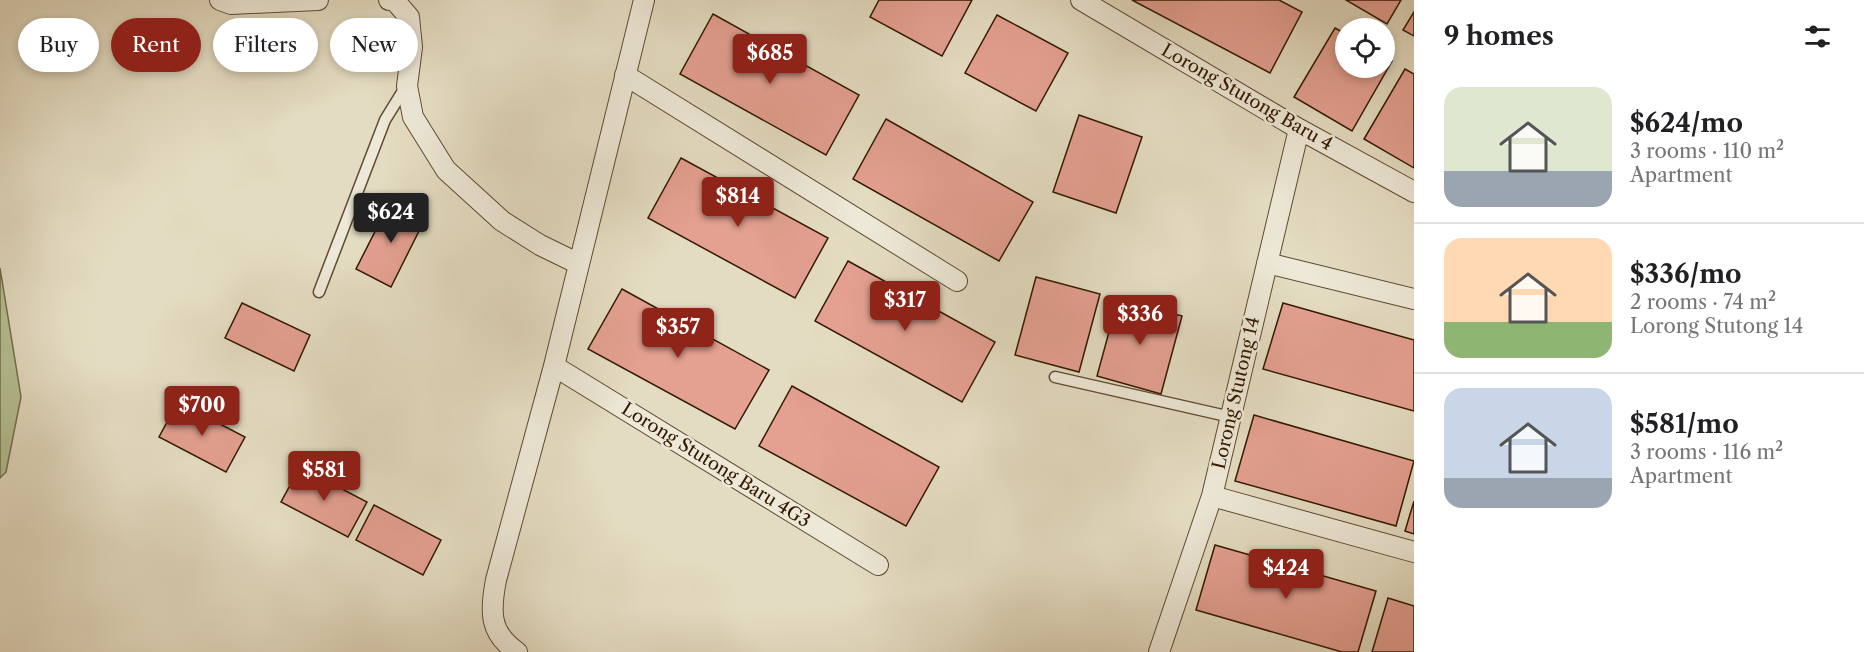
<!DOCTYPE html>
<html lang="en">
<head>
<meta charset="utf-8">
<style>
	:root { --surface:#fff; --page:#f2f2f2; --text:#202124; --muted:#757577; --line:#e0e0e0; --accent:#8f2418 }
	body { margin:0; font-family:"Libre Caslon Text",serif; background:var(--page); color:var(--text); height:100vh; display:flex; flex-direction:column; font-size:22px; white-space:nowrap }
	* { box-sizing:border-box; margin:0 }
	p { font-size:20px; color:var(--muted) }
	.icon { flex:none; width:33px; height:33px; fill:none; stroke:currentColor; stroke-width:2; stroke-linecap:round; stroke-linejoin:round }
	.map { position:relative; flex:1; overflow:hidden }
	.side { display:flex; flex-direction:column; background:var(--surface); width:450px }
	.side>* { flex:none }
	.guide { position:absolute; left:18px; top:18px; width:570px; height:54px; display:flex; gap:12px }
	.controls { position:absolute; left:1335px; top:18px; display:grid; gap:12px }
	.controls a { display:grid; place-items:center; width:60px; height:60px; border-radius:50%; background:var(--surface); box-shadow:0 3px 9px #0003; font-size:30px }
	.price { position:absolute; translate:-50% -51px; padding:0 14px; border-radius:6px; background:var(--accent); color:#fff; font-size:20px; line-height:39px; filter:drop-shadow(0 2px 3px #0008) }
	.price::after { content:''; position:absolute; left:50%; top:36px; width:18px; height:14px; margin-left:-9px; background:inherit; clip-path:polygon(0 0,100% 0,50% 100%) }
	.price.on { background:#222; color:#fff }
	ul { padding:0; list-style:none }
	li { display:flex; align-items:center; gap:18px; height:150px; padding:0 30px }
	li+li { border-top:2px solid var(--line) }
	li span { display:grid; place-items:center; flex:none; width:168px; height:120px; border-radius:18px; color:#555 }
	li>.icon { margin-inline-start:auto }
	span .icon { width:72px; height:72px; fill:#fffc; stroke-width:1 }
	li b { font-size:26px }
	h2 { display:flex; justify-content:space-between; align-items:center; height:72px; padding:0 30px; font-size:26px }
	.tag { padding:0 21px; border-radius:27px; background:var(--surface); box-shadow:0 3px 9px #0003; font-size:21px; line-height:54px }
	.tag.on { background:var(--accent); color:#fff }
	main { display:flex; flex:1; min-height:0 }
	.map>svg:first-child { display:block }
</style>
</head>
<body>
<main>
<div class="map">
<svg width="1414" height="652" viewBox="0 0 1414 652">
	<rect width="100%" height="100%" fill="#e4dcc2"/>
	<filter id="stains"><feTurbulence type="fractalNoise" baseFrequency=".00333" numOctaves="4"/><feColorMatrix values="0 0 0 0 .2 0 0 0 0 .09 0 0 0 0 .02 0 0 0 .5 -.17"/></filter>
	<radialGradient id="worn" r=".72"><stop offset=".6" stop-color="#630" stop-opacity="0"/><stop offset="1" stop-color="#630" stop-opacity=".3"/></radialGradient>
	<path fill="#b4c093" stroke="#746c4a" stroke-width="1.5" d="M0,268L21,397L6,472L0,478Z"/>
	<path fill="#e4a091" stroke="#331900" stroke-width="1.5" d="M879,0H972L942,56L870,17Z
		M1132,0H1279L1302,12L1270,73Z
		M1346,0H1401L1387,24Z
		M1414,12V36L1403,30Z
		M713,14L859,95L826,155L680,74Z
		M997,15L1068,53L1036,111L965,73Z
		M1335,28L1346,34V68H1384V57L1392,61L1352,131L1294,97Z
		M1405,69L1414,74V168L1364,139Z
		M1079,115L1142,137L1116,213L1053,192Z
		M886,119L1033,202L999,261L853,179Z
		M681,158L828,238L795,298L648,218Z
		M390,202L425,219L391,287L356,269Z
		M848,261L995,342L962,402L815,321Z
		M1036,277L1100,294L1079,372L1015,355Z
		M622,289L769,370L735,429L588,349Z
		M1118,299L1182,316L1161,394L1097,376Z
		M242,303L310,335L294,371L225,338Z
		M1283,303L1414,340V411L1263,369Z
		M792,386L939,467L906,526L759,446Z
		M178,402L245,437L226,472L159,437Z
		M1254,415L1414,461L1396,526L1235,481Z
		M300,467L367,502L348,537L281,502Z
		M1414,501V534L1405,531Z
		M374,505L441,540L423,575L356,540Z
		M1215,545L1376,591L1358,652H1342L1196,610Z
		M1388,598L1414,606V652H1372Z"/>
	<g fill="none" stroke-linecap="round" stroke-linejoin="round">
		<g stroke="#5f4a30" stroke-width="13">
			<path id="lane" d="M319,292L385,120L406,86
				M1055,377L1231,417"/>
		</g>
		<g stroke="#5f4a30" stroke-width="22">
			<path id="street" d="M220,0L231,4L318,0
				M389,0L395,1L409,17L412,47L407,86L413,117L446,170L502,221L540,245L579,264
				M1081,0L1299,129L1414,192
				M625,75L957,281
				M1267,263L1414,299
				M554,366L878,565
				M1212,496L1414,552
				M517,652C489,633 490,611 496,580L554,366L644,0
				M1159,652L1212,496L1299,129"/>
		</g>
		<use href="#lane" stroke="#ede8d7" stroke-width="10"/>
		<use href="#street" stroke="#ede8d7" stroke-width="20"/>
	</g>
	<g text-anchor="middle" stroke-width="5" stroke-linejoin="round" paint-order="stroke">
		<g font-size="18" fill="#331900" stroke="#ede8d7">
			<text transform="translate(1247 97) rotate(30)" y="6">Lorong Stutong Baru 4</text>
			<text transform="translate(1236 393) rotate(-77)" y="6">Lorong Stutong 14</text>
			<text transform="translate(716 465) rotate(32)" y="6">Lorong Stutong Baru 4G3</text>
		</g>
	</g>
	<rect width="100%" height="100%" filter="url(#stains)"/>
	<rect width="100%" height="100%" fill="url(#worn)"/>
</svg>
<div class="controls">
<a><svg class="icon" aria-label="locate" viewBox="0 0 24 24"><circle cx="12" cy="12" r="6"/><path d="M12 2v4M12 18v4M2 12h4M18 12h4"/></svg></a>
</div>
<b class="price" style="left:770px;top:85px">$685</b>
<b class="price" style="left:738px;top:228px">$814</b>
<b class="price on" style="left:391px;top:244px">$624</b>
<b class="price" style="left:905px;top:332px">$317</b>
<b class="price" style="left:1140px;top:346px">$336</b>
<b class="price" style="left:678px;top:359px">$357</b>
<b class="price" style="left:202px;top:437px">$700</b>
<b class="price" style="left:324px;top:502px">$581</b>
<b class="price" style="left:1286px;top:600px">$424</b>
<div class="guide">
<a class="tag">Buy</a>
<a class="tag on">Rent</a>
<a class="tag">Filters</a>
<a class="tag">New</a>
</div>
</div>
<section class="side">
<h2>9 homes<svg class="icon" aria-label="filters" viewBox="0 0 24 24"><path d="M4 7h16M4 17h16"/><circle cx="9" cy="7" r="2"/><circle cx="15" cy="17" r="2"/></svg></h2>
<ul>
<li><span style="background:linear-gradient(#dfe7d0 70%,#9aa5b1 0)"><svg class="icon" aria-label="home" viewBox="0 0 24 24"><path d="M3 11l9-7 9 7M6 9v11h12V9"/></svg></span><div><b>$624/mo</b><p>3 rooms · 110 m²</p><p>Apartment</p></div></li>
<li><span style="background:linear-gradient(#ffd9b3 70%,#8fb573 0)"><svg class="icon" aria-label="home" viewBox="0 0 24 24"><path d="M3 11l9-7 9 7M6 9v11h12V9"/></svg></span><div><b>$336/mo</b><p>2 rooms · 74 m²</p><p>Lorong Stutong 14</p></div></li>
<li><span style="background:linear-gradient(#c9d6e8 75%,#9aa5b1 0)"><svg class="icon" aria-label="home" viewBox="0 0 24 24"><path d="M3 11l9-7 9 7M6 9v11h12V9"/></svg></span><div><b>$581/mo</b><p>3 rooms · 116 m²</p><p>Apartment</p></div></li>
</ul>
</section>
</main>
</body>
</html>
